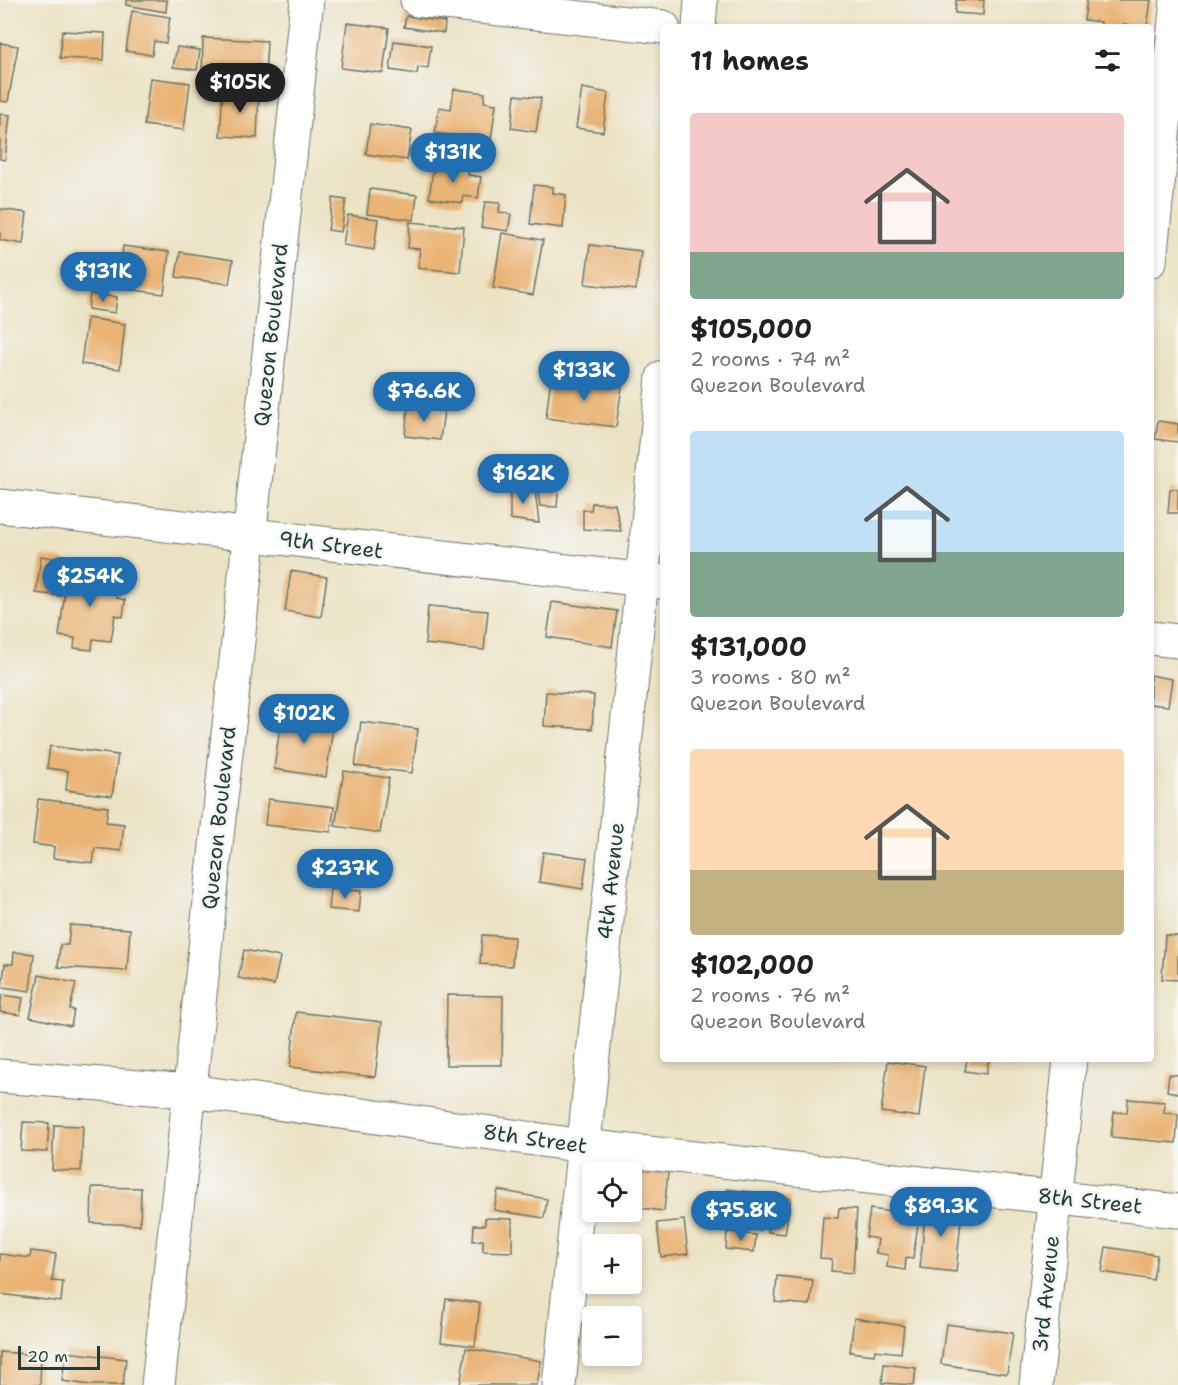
<!DOCTYPE html>
<html lang="en">
<head>
<meta charset="utf-8">
<style>
	:root { --surface:#fff; --page:#f2f2f2; --text:#202124; --muted:#757577; --accent:#1f6fb2 }
	body { margin:0; font-family:"Shantell Sans",sans-serif; background:var(--page); color:var(--text); height:100vh; display:flex; flex-direction:column; font-size:22px; white-space:nowrap }
	* { box-sizing:border-box; margin:0 }
	p { font-size:20px; color:var(--muted) }
	.icon { flex:none; width:33px; height:33px; fill:none; stroke:currentColor; stroke-width:2; stroke-linecap:round; stroke-linejoin:round }
	.map { position:relative; flex:1; overflow:hidden }
	.details { position:absolute; left:660px; top:24px; width:494px; height:1038px; display:flex; flex-direction:column; background:var(--surface); border-radius:6px; box-shadow:0 3px 9px #0003 }
	.details>* { flex:none }
	.buttons { position:absolute; left:582px; top:1162px; display:grid; gap:12px }
	.buttons a { display:grid; place-items:center; width:60px; height:60px; border-radius:6px; background:var(--surface); box-shadow:0 3px 9px #0003; font-size:30px }
	.scale { position:absolute; left:18px; bottom:15px; width:82px; box-sizing:border-box; padding-left:6px; border:3px solid #1f3d34; border-top:0; font-size:16px; line-height:21px; white-space:nowrap; color:#1f3d34; -webkit-text-stroke:4px #f6f6f2; paint-order:stroke }
	.price { position:absolute; translate:-50% -51px; padding:0 14px; border-radius:21px; background:var(--accent); color:#fff; font-size:20px; line-height:39px; filter:drop-shadow(0 2px 3px #0008) }
	.price::after { content:''; position:absolute; left:50%; top:36px; width:18px; height:14px; margin-left:-9px; background:inherit; clip-path:polygon(0 0,100% 0,50% 100%) }
	.price.on { background:#222; color:#fff }
	ul { padding:0; list-style:none }
	li { display:grid; align-content:center; gap:12px; height:318px; padding:0 30px }
	li span { display:grid; place-items:center; height:186px; border-radius:6px; color:#555 }
	li>.icon { margin-inline-start:auto }
	span .icon { width:108px; height:108px; fill:#fffc; stroke-width:1 }
	li b { font-size:26px }
	h2 { display:flex; justify-content:space-between; align-items:center; height:72px; padding:0 30px; font-size:26px }
	.map>svg:first-child { display:block }
</style>
</head>
<body>
<div class="map">
<svg width="1178" height="1385" viewBox="0 0 1178 1385">
	<rect width="100%" height="100%" fill="#f6f6f2"/>
	<filter id="ink" filterUnits="userSpaceOnUse"><feTurbulence type="fractalNoise" baseFrequency=".0167" numOctaves="2"/><feDisplacementMap in="SourceGraphic" scale="12" xChannelSelector="R" yChannelSelector="G"/><feConvolveMatrix kernelMatrix="1 2 1 2 8 2 1 2 1" color-interpolation-filters="sRGB"/></filter>
	<filter id="wash" filterUnits="userSpaceOnUse"><feTurbulence type="fractalNoise" baseFrequency=".008" numOctaves="4" result="noise"/><feDisplacementMap in="SourceGraphic" scale="24" xChannelSelector="R" yChannelSelector="G"/><feGaussianBlur stdDeviation="1.35" result="paint"/><feColorMatrix in="noise" values="0 0 0 0 0 0 0 0 0 0 0 0 0 0 0 0 0 1.4 0 .05"/><feComposite in="paint" operator="in"/></filter>
	<g filter="url(#wash)">
		<rect width="100%" height="100%" fill="#ece3c5"/>
		<g id="blocks">
			<path fill="#eab475" d="M126,0H167L166,12L126,5Z
				M956,0H984L983,15L955,13Z
				M1087,0H1151L1147,27L1124,24V27H1100L1101,22L1084,20Z
				M132,11L170,17L166,43L154,41L152,55L126,51Z
				M406,16L445,22L444,33L404,27Z
				M347,23L389,28L383,73L341,68Z
				M62,31L105,33L104,60L60,58Z
				M203,38L267,41L265,75L202,73Z
				M394,41L431,46L428,68L418,67L417,74L390,70Z
				M0,43L18,46L8,102L0,101Z
				M177,47L200,50L197,70L173,67Z
				M150,78L190,83L184,130L144,125Z
				M582,88L608,93L603,132L576,128Z
				M223,89L259,91L257,138L220,136Z
				M454,89L485,93L484,102L496,104L491,140L435,133L439,107L451,109Z
				M515,95L541,98L536,132L511,128Z
				M0,114L10,115L5,160L0,159Z
				M370,124L412,130L407,160L366,154Z
				M434,164L469,169L468,175L481,177L478,198L463,196V203L429,198Z
				M534,185L553,187V193L566,195L563,228L530,224Z
				M370,189L417,195L414,220L367,214Z
				M333,198L346,200L341,232L328,230Z
				M485,202L500,203L499,212L511,214L508,231L481,227Z
				M0,209L27,213L23,244L0,240Z
				M348,215L378,219L374,250L343,245Z
				M410,222L464,227L460,272L418,268L420,249L408,248Z
				M502,233L543,240L533,295L493,288Z
				M590,245L641,251L636,290L585,284Z
				M123,246L169,252L164,294L118,288Z
				M180,252L233,260L229,284L176,277Z
				M90,294L117,297L115,313L88,309Z
				M87,318L125,324L120,369L81,364Z
				M551,377L622,386L616,427L546,418Z
				M408,407L444,411L440,440L405,436Z
				M1158,421L1178,424V442L1155,439Z
				M536,478L559,480L557,507L540,506Z
				M510,486L535,490L539,523L510,519Z
				M1170,489H1178V513H1168Z
				M592,503L615,504L621,531L583,529V510H591Z
				M41,556L65,560L60,596L36,593Z
				M68,570L120,577L117,598L125,600L123,617L115,615L111,641L93,639L92,650L74,648L75,638L59,636Z
				M291,571L327,577L321,617L285,611Z
				M552,602L617,611L612,647L547,637Z
				M428,606L488,611L484,650L425,644Z
				M1150,675L1172,679L1168,706L1150,704Z
				M546,692L594,695L592,729L544,726Z
				M282,712L334,720L326,777L274,769Z
				M361,722L418,729L412,773L355,766Z
				M50,746L118,755L112,796L66,790L68,771L47,768Z
				M344,771L389,778L380,833L335,826Z
				M38,799L108,807L106,822L124,824L121,851L95,848L93,863L53,858L54,847L33,844Z
				M268,799L334,807L331,832L265,825Z
				M543,852L587,858L583,889L539,882Z
				M330,889L361,891L359,912L328,909Z
				M70,925L130,929L127,971L58,967L60,945H68Z
				M482,935L514,937L512,966L480,964Z
				M1165,935L1178,936V980L1162,979Z
				M244,950L280,957L274,985L238,978Z
				M14,952L34,954L30,991L2,987L5,964H13Z
				M39,975L76,983L70,1009L74,1010L71,1026L30,1017Z
				M2,995L23,998L20,1015L0,1012Z
				M447,995L503,996L502,1065H446Z
				M296,1012L382,1022L375,1077L290,1067Z
				M967,1059H989L986,1074L965,1071Z
				M888,1061L925,1066L919,1117L881,1112Z
				M1169,1074L1178,1075V1093L1167,1091Z
				M1128,1099L1165,1102L1164,1113L1178,1114L1176,1143L1111,1137L1114,1112L1127,1113Z
				M23,1122L49,1123L47,1152L21,1151Z
				M54,1125L83,1126L81,1171L52,1170Z
				M614,1158L669,1164L664,1211L632,1207V1173H613Z
				M92,1187L141,1188L140,1225L91,1223Z
				M727,1189L765,1194L760,1231L722,1225Z
				M498,1190L547,1199L544,1218L494,1210Z
				M774,1195L791,1198L785,1234L768,1232Z
				M926,1205L962,1209L956,1272L920,1268Z
				M839,1208L857,1209L853,1273L831,1271L832,1259L820,1258L823,1217L838,1218Z
				M870,1209L919,1216L913,1259L906,1258L905,1270L887,1267L888,1255L876,1253L878,1239L866,1237Z
				M485,1218L512,1219V1252L483,1251V1240L473,1241L474,1225H485Z
				M684,1220L688,1254L661,1257L657,1223Z
				M727,1232L756,1235L754,1252L726,1249Z
				M1106,1247L1157,1255L1153,1280L1102,1272Z
				M31,1251L56,1254L52,1281L63,1282L61,1302L0,1294V1254L30,1258Z
				M777,1276L813,1280L810,1305L775,1302Z
				M446,1299L480,1303L475,1346L441,1342Z
				M854,1318L904,1326L901,1353L875,1350L874,1355L850,1352Z
				M946,1324L1013,1333L1007,1374L941,1364Z
				M466,1348L541,1361L537,1385H460Z
				M0,1352L41,1355L40,1385H0Z
				M66,1352L126,1359L123,1385H91L62,1381Z
				M884,1364L916,1368L914,1385L882,1383Z"/>
		</g>
	</g>
	<g filter="url(#ink)">
		<use href="#blocks" fill-opacity="0" stroke="#677767" stroke-width="1.5"/>
		<g fill="none" stroke-linecap="round" stroke-linejoin="round">
			<g stroke="#677767" stroke-width="35">
				<path id="minor" d="M417,0L663,27
					M699,27L701,0
					M1150,261L1177,0
					M0,506L663,582
					M1150,638L1178,641
					M0,1076L190,1091L584,1146L1178,1211
					M559,1385L663,377
					M1036,1385L1070,1059"/>
			</g>
			<g stroke="#677767" stroke-width="35">
				<path id="highway" d="M158,1385L307,0"/>
			</g>
			<use href="#minor" stroke="#fff" stroke-width="33"/>
			<use href="#highway" stroke="#fff" stroke-width="33"/>
		</g>
	</g>
	<g text-anchor="middle" stroke-width="5" stroke-linejoin="round" paint-order="stroke">
		<g font-size="21" fill="#1f3d34" stroke="#f6f6f2">
			<text transform="translate(271 335) rotate(-84)" y="7">Quezon Boulevard</text>
			<text transform="translate(331 545) rotate(7)" y="7">9th Street</text>
			<text transform="translate(219 818) rotate(-84)" y="7">Quezon Boulevard</text>
			<text transform="translate(611 881) rotate(-84)" y="7">4th Avenue</text>
			<text transform="translate(535 1139) rotate(8)" y="7">8th Street</text>
			<text transform="translate(1090 1201) rotate(6)" y="7">8th Street</text>
			<text transform="translate(1046 1294) rotate(-84)" y="7">3rd Avenue</text>
		</g>
	</g>
</svg>
<div class="buttons">
<a><svg class="icon" aria-label="locate" viewBox="0 0 24 24"><circle cx="12" cy="12" r="6"/><path d="M12 2v4M12 18v4M2 12h4M18 12h4"/></svg></a>
<a>+</a>
<a>−</a>
</div>
<div class="scale">20 m</div>
<b class="price on" style="left:240px;top:114px">$105K</b>
<b class="price" style="left:453px;top:184px">$131K</b>
<b class="price" style="left:103px;top:303px">$131K</b>
<b class="price" style="left:584px;top:402px">$133K</b>
<b class="price" style="left:424px;top:423px">$76.6K</b>
<b class="price" style="left:523px;top:505px">$162K</b>
<b class="price" style="left:90px;top:608px">$254K</b>
<b class="price" style="left:304px;top:745px">$102K</b>
<b class="price" style="left:345px;top:900px">$237K</b>
<b class="price" style="left:941px;top:1238px">$89.3K</b>
<b class="price" style="left:741px;top:1242px">$75.8K</b>
<section class="details">
<h2>11 homes<svg class="icon" aria-label="filters" viewBox="0 0 24 24"><path d="M4 7h16M4 17h16"/><circle cx="9" cy="7" r="2"/><circle cx="15" cy="17" r="2"/></svg></h2>
<ul>
<li><span style="background:linear-gradient(#f6c9c9 75%,#7fa58c 0)"><svg class="icon" aria-label="home" viewBox="0 0 24 24"><path d="M3 11l9-7 9 7M6 9v11h12V9"/></svg></span><div><b>$105,000</b><p>2 rooms · 74 m²</p><p>Quezon Boulevard</p></div></li>
<li><span style="background:linear-gradient(#bfe0f5 65%,#7fa58c 0)"><svg class="icon" aria-label="home" viewBox="0 0 24 24"><path d="M3 11l9-7 9 7M6 9v11h12V9"/></svg></span><div><b>$131,000</b><p>3 rooms · 80 m²</p><p>Quezon Boulevard</p></div></li>
<li><span style="background:linear-gradient(#ffd9b3 65%,#c2b280 0)"><svg class="icon" aria-label="home" viewBox="0 0 24 24"><path d="M3 11l9-7 9 7M6 9v11h12V9"/></svg></span><div><b>$102,000</b><p>2 rooms · 76 m²</p><p>Quezon Boulevard</p></div></li>
</ul>
</section>
</div>
</body>
</html>
